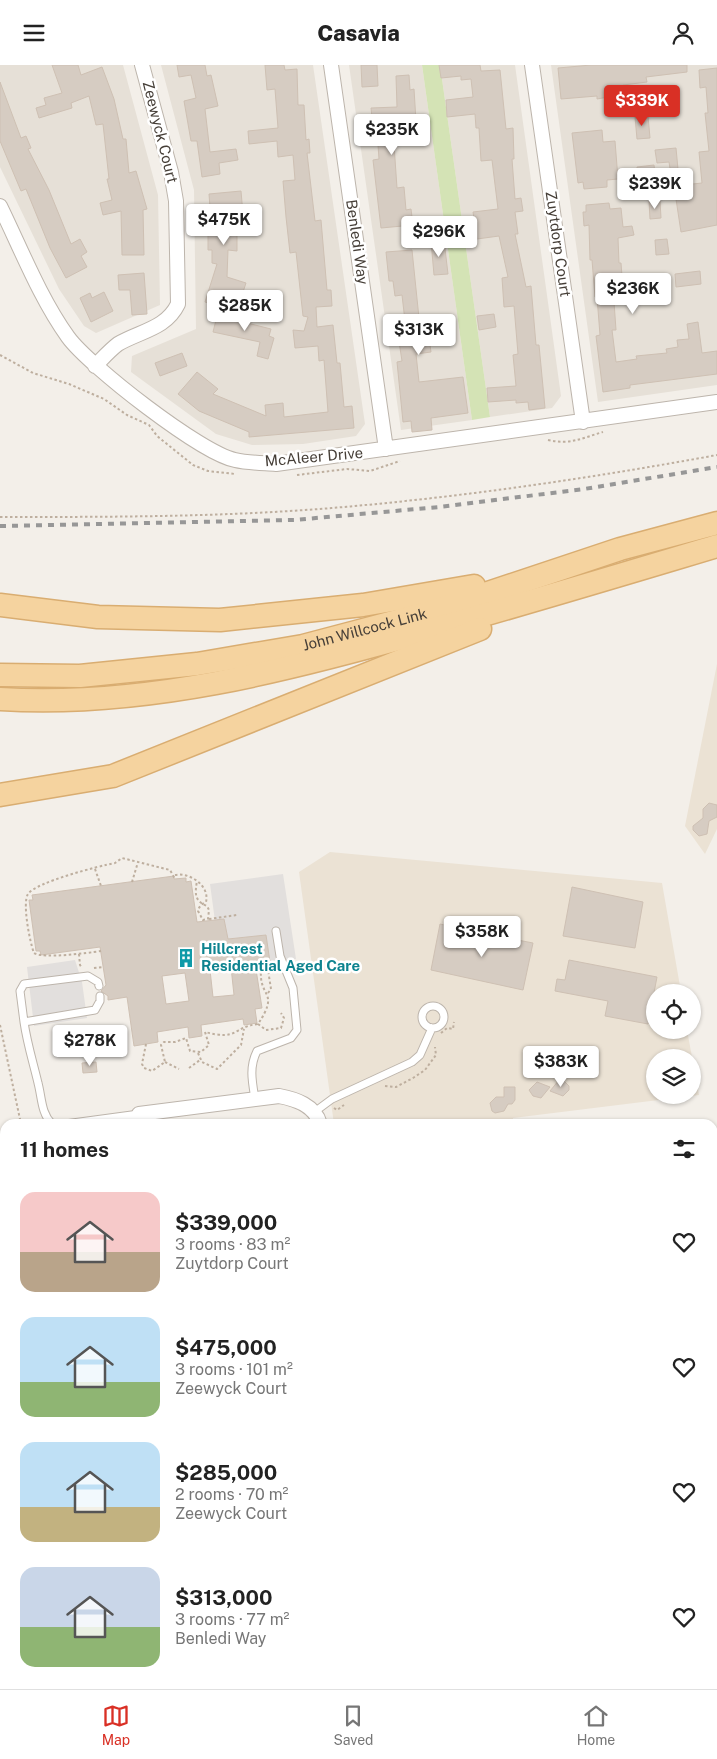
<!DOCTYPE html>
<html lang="en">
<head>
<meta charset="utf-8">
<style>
	:root { --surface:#fff; --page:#f6f6f6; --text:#222; --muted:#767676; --line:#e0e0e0; --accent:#d93025 }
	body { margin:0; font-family:"Public Sans",sans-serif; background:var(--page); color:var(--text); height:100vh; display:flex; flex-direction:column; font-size:19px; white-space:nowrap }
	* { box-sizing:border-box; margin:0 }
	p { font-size:16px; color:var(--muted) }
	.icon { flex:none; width:28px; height:28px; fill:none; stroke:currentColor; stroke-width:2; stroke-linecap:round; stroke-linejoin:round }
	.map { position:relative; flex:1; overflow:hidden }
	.details { position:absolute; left:0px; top:1054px; width:718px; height:571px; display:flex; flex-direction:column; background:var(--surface); border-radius:15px 15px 0 0; box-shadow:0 1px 4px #0004 }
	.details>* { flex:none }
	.fabs { position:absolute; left:646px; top:919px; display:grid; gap:10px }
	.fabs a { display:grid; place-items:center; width:55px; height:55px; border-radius:50%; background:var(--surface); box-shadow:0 1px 4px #0004; font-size:25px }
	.price { position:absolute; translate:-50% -42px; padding:0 11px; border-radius:5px; background:#fff; color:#222; font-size:16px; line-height:32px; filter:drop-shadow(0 1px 2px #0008) }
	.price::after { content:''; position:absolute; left:50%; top:30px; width:15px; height:11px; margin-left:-8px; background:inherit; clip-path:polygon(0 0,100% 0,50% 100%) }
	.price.current { background:var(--accent); color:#fff }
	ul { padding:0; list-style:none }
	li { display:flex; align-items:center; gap:15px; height:125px; padding:0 20px }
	li span { display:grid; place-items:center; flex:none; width:140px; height:100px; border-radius:15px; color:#555 }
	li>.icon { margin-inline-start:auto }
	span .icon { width:60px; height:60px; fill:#fffc; stroke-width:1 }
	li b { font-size:21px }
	h2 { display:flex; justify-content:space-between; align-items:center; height:60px; padding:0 20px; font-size:21px }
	header { display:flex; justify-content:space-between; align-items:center; height:65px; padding:0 20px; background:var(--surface); font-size:22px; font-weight:800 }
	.tab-bar { display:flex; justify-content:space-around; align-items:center; height:70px; border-top:1px solid var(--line); background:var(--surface); font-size:14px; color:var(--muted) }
	.tab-bar a { display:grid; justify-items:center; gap:2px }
	.tab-bar .current { color:var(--accent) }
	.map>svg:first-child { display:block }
</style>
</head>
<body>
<header><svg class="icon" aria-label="menu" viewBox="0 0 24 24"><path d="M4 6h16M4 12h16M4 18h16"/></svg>Casavia<svg class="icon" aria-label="person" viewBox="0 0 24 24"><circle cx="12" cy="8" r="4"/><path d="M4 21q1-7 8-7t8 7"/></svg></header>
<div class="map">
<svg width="717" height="1624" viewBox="0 0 717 1624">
	<rect width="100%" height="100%" fill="#f3efe9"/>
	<path fill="#e6e0d7" d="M0,0H123L158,130L160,240L96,268L84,261L59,224L0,102Z
		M161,0H313L365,359L356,371L303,379L252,380L216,369L131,307L132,291L196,264L194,125Z
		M349,0H422L472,355L401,365Z
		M440,0H515L561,331L552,343L490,352Z
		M551,0H717V320L598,337Z
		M5,1455V1602L0,1603V1456Z
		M103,1620H231V1624H103Z"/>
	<path fill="#ebe2d4" d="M717,599V764L705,789L685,761Z
		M330,787L662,818L681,927L655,928V965H687L692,992H655V1030H692L693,994L699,1030L513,1053V1059H334L299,807Z"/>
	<path fill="#f2dedd" d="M717,1143V1624H415V1620H712V1144Z
		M0,1292L5,1327V1391H0Z"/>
	<path fill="#d4e3b5" d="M422,0H440L490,352L472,355Z
		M0,1391H5V1455L0,1456Z"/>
	<path fill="#e2dfdd" d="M283,809L296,894L270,897L266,870L228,874L224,855L215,856L210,819Z
		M75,895L82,917L87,953L34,961L27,902Z
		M717,1153V1451L713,1452L712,1154Z
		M486,1620H549V1624H485Z"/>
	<path fill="#d6ccc2" stroke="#cec0b3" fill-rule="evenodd" d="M52,0H78L81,10L102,2L114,34L123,74H126L129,108L136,106L147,144L143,145L144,190H122L121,146L103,150L100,138L112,135L107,114H109L103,59L96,60L89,31L71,38L72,43L39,53L36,43L46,40L44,33L62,28Z
		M177,0H205L207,11L211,10L218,41L205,44L210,87L236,84L238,95L219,98L220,109L202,112L197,76H191L184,36L196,33L191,10L179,12Z
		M265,0H284L285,5L297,4L298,40H304L306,75L309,74L310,88H307L315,156L321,155L327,225H331L332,241L316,242L317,262L333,260L337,298H340L344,342L352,341L354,363L249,372V367L199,346L178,329L197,307L218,324L213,329L266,351L265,340L283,338L284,352L328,347L324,295L319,296L318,281L295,283L293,265L304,266L308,252L303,251L296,187L290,188L286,152L283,116L295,115L293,90L278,92L277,76L249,79L248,66L278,63L275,24L267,25Z
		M361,0H377L378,21L362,22Z
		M439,0H480L481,6L500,5L506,64L513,63L514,94H512L515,134L521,133L523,146L515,147L518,169H515L526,222L531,221L536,280H539L545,343L529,345L528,337L516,338V335L488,337L487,323L516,321L513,290L518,289L514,241L504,242L502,213L508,212L499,171L477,174L473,147L498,144L492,95L481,96L479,63H476L475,49L447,52L446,35L473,32L471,14L461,15V11L441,13Z
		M591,0H687V7L646,12L647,17L623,20V28L614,29V31L597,34V31L561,34L558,3Z
		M717,3V160L681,167L674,121L702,118L699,87L709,86L705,48H708L706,22L700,23L699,5Z
		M409,10L410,25L414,24L416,56L394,58L393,65L397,123L404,122L406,145L411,144L413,160L381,163L373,95L379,94L377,66L371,67L370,52H372L371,43L397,42L396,11Z
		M0,17L21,73L26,71L31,83L28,84L49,125L71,179L80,174L87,187L81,191L87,202L66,213L50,183L26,124L21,126L0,76Z
		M648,51L650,73L637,74L635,52Z
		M602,65L603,77L615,76L618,114L607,115V122L584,124L583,117L578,118L572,68Z
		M676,83L679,115L672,116L669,97L657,98L655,85Z
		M654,100L656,118L638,119L637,102Z
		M241,126L243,149L237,150V186L228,185L227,212L246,218L241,233L230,229L226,243L205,237L217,199L212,198V185H208V169H212L209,129Z
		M649,136H660L661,153L650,154Z
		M609,138L610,144L621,143L623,162L632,161L634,170L618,173L619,198H621L622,211L616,212L617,222L613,223L616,265H612L616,297L637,294L636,291L667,288L666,284L678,282L677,275L689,274L687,259L698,257L702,288L717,286V309L630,320V323L603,327L596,271L600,270L597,232H595L592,195H590L589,160L584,161L583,147H586V140Z
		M667,174L669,189L656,190L655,175Z
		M444,175L448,209L434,210L431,176Z
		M412,185L419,253L426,252L431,287L416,289L419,317L463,312L468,348L431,353L432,365L412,367L411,356L403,357L397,297L402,296L396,257L405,256L402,230L395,231L393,216H389L386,187Z
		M700,206L701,219L676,222L675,209Z
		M144,208L147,249L132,250L130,225H119L118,210Z
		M104,227L113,246L91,257L80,233L90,228L92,233Z
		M218,247L248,253L247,258L271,264L269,271L274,273L268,294L257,291L260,277L213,267Z
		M494,249L496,262L479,265L477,251Z
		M182,288L187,301L160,311L155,298Z
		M709,738L717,740V752L709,756L707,769L699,771L693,765V761L703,753V744Z
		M174,811V814L186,813V817L191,816L197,857L224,854L228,874L266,870L270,897L255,898L262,943L255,944L257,958L244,960L243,954L201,960L202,971L189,973L188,962L157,967L158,977L134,981L127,932L108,935V931L101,926L106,920L100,882L41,890L40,886H36L29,835H33L32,830ZM231,902L234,930L213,932L210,905ZM185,908L189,936L166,939L162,911Z
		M572,822L643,837L635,883L563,871Z
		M440,859L466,865L465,872L491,877L492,870L533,878L523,925L431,905Z
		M569,895L657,912L648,959L605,951L608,936L555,926L557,914L565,915Z
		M96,997L97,1007L83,1008L82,998Z
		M559,1015H563L569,1021V1025L563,1031L550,1026Z
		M537,1017L550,1022L541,1033L533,1031L529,1025Z
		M504,1022H515V1035L512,1039H508L504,1046L495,1048L492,1046L490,1038L496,1032H504Z"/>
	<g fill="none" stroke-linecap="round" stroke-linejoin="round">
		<g stroke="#bdb5ac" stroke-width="9">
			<path id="service" d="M99,921L98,917L88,911L24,919L20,926L24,957L95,945L100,936V931
				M422 952a11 11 0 1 1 22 0a11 11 0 1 1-22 0Z
				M24,957C27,978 33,997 38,1018C42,1033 41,1048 52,1059
				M255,1034C252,1016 249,1002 257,986L291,973L297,965L293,923L280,891L276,866
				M313,1048L332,1034L412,997L420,990L432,963
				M65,1059L139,1049
				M130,1059L139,1049
				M0,1619L5,1618
				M289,1620L290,1624"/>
		</g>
		<g stroke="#bdb5ac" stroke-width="16">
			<path id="minor" d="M331,0L386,384
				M532,0L583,357
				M0,141C21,184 40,233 68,272C89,301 201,388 235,395C248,398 263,398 276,399L717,337
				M95,301C102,294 110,285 118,279C140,266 166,264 178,239L176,136L171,107L142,0
				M139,1049L279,1031C295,1034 315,1040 320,1059
				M402,1620V1624"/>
		</g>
		<g stroke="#d9ad71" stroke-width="25">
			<g id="primary">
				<path d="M0,540L98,552L220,555L363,540L474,521"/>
				<path id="s1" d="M0,610L80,611L197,599L303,581L428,548L620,484L717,458"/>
				<path d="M0,634C145,643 289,605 427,566C524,539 620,510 717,481"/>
				<path d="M0,730L113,711L480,564"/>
				<path d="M0,1098L5,1133"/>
				<path d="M64,1620L65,1624"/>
				<path d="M83,1620L84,1624"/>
			</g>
		</g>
		<path stroke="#beaf9f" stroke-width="2" stroke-dasharray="2.5 2.5" stroke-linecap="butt" d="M0,290L33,308L69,319L104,334L127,350L149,360L157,371L193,400L208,406L235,409
			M548,375C571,380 582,373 603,367
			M297,410L347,404L370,406L400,396
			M0,452C118,452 237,452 355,441C476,430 597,412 717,390
			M95,804L101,821
			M175,810C190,807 210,821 206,837C202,839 199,841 198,846L203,855L208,854L209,845L207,841C194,836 195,828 197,816
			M132,817L138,797
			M209,854L237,850
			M101,886C88,888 43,894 34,888C30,878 22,838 28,829C36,817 99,801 115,798L122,793L170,805L175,814
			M79,889L80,900L82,903
			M264,897L265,904
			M94,903L103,902
			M268,928L271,924L268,905
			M258,959L266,965L281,963L284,953L281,948
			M0,960L21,1059
			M441,968L447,963L453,964L454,957
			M146,979L142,999L144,1003L152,1006L165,997L161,980L164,977H175L186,973L190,986L201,987L209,980L205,967C239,976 232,962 258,959C280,926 259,933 261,906L276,904
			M198,988L202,997L217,1004L241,980L244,964
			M165,997L179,1004
			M189,1003L200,995
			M385,1021L396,1022L413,1013L425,1005L436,990L435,982
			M334,1043L337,1045L344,1040
			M21,1058L38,1056
			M0,1277L5,1313
			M596,1624L597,1620"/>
		<use href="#service" stroke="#fff" stroke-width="7"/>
		<use href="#minor" stroke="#fff" stroke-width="14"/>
		<use href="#primary" stroke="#f5d39f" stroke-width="22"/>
		<path stroke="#979797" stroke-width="4" stroke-dasharray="6 6" stroke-linecap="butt" d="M0,461L294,455L439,442L584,424L717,402"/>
	</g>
	<defs>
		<g id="building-bare" transform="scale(1.5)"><path d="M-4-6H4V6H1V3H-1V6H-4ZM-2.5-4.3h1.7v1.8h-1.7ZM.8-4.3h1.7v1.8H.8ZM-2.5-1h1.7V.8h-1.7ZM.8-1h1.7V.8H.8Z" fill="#0f9aa8" stroke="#fff" stroke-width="2.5" paint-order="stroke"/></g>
	</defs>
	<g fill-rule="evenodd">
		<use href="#building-bare" x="186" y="893"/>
	</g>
	<g text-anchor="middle" stroke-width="5" stroke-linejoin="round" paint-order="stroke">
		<g font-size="15" fill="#463f38" stroke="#fff">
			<text transform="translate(160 67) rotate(76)" y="5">Zeewyck Court</text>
			<text transform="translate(357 177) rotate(82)" y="5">Benledi Way</text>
			<text transform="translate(558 179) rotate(82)" y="5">Zuytdorp Court</text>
			<text transform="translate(314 392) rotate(-5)" y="5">McAleer Drive</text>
			<text dy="5" stroke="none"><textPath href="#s1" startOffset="369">John Willcock Link</textPath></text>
		</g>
		<g font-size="15" font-weight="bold" fill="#0d838f" stroke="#fff" text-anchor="start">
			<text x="201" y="889">Hillcrest<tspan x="201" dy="17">Residential Aged Care</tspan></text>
		</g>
	</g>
</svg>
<div class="fabs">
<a><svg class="icon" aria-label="locate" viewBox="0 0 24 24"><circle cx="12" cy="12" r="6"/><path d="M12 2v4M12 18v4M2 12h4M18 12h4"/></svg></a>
<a><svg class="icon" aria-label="layers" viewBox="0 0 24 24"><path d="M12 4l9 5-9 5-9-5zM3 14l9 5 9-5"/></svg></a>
</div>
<b class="price current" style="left:642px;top:62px">$339K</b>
<b class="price" style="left:392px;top:91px">$235K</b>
<b class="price" style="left:655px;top:145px">$239K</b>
<b class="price" style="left:224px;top:181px">$475K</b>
<b class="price" style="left:439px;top:193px">$296K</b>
<b class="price" style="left:633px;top:250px">$236K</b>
<b class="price" style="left:245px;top:267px">$285K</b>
<b class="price" style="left:419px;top:291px">$313K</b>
<b class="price" style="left:482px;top:893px">$358K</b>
<b class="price" style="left:90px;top:1002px">$278K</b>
<b class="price" style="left:561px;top:1023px">$383K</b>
<section class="details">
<h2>11 homes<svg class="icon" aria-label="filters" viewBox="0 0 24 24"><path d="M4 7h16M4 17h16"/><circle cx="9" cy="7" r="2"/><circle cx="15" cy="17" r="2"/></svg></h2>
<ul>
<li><span style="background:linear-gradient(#f6c9c9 60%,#b9a48a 0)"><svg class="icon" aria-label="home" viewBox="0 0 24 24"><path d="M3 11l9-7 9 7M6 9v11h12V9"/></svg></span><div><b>$339,000</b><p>3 rooms · 83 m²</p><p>Zuytdorp Court</p></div><svg class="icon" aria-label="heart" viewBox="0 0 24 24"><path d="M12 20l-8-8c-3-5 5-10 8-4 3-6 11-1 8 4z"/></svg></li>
<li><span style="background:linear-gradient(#bfe0f5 65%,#8fb573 0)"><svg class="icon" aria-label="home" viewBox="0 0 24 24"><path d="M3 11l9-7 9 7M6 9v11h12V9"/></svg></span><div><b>$475,000</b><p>3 rooms · 101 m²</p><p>Zeewyck Court</p></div><svg class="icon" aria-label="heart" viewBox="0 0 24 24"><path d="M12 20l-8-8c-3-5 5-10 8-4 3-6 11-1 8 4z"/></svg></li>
<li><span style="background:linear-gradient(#bfe0f5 65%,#c2b280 0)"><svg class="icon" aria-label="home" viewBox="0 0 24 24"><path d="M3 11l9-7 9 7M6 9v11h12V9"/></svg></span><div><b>$285,000</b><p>2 rooms · 70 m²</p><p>Zeewyck Court</p></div><svg class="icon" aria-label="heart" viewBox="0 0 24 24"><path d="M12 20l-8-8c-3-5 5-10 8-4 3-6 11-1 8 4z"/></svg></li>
<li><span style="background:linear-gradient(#c9d6e8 60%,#8fb573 0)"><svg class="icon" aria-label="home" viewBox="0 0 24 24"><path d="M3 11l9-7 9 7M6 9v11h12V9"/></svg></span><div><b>$313,000</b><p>3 rooms · 77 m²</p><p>Benledi Way</p></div><svg class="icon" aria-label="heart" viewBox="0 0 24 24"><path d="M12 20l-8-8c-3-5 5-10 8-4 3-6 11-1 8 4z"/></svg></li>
</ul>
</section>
</div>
<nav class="tab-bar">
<a class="current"><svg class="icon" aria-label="map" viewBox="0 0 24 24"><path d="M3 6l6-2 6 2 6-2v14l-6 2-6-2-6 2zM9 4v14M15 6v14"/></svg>Map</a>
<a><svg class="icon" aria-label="saved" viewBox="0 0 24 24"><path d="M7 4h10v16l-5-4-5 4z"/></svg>Saved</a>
<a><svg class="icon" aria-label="home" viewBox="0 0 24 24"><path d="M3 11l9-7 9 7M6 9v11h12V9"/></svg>Home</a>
</nav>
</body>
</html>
